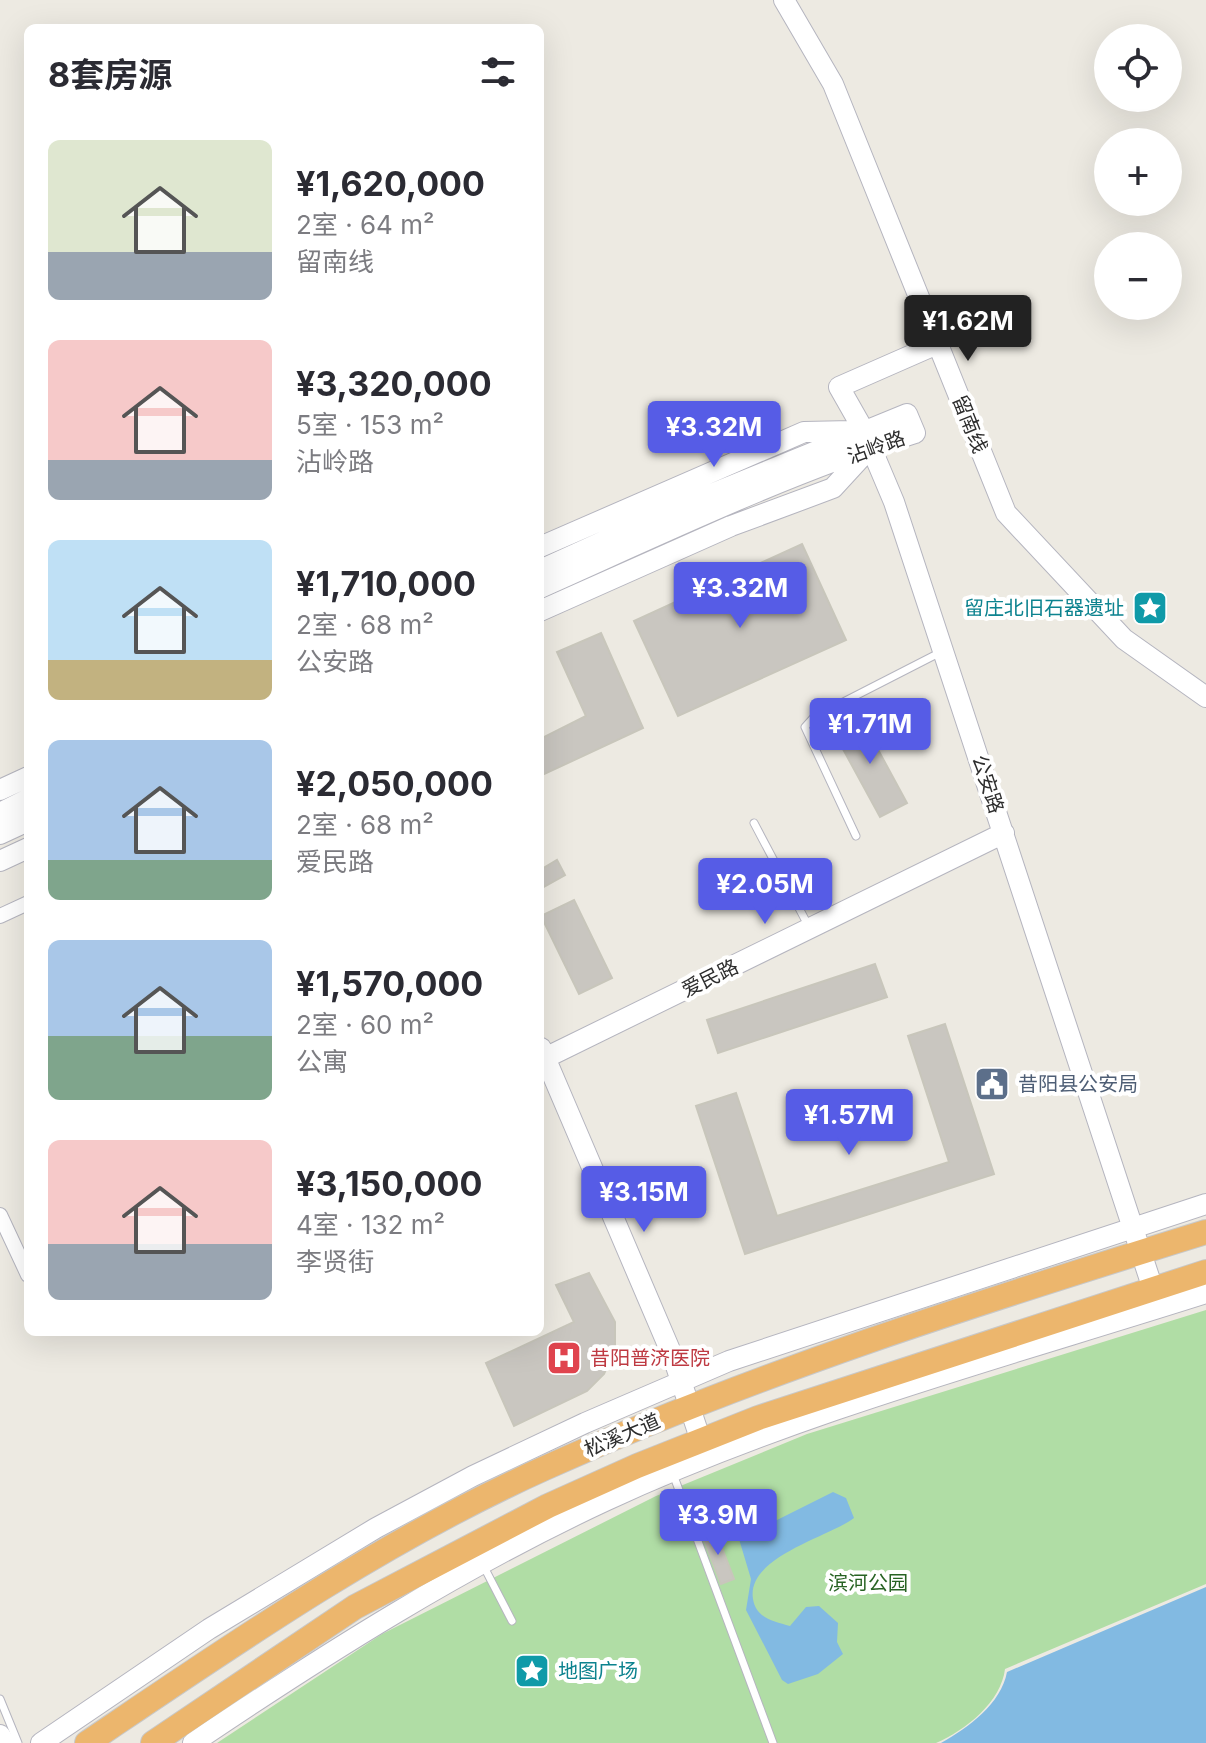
<!DOCTYPE html>
<html lang="zh">
<head>
<meta charset="utf-8">
<style>
	:root { --surface:#fff; --page:#f2f2f3; --text:#2b2b33; --muted:#7c7c81; --accent:#565ce6 }
	body { margin:0; font-family:Inter,"Noto Sans SC",sans-serif; background:var(--page); color:var(--text); height:100vh; display:flex; flex-direction:column; font-size:30px; white-space:nowrap }
	* { box-sizing:border-box; margin:0 }
	p { font-size:26px; color:var(--muted) }
	.icon { flex:none; width:44px; height:44px; fill:none; stroke:currentColor; stroke-width:2; stroke-linecap:round; stroke-linejoin:round }
	.map { position:relative; flex:1; overflow:hidden }
	.side { position:absolute; left:24px; top:24px; width:520px; height:1312px; display:flex; flex-direction:column; background:var(--surface); border-radius:12px; box-shadow:0 8px 32px #0002 }
	.side>* { flex:none }
	.tools { position:absolute; left:1094px; top:24px; display:grid; gap:16px }
	.tools a { display:grid; place-items:center; width:88px; height:88px; border-radius:50%; background:var(--surface); box-shadow:0 8px 32px #0002; font-size:40px }
	.price { position:absolute; translate:-50% -68px; padding:0 18px; border-radius:8px; background:var(--accent); color:#fff; font-size:26px; line-height:52px; filter:drop-shadow(0 2px 4px #0008) }
	.price::after { content:''; position:absolute; left:50%; top:48px; width:24px; height:18px; margin-left:-12px; background:inherit; clip-path:polygon(0 0,100% 0,50% 100%) }
	.price.selected { background:#222; color:#fff }
	ul { padding:0; list-style:none }
	li { display:flex; align-items:center; gap:24px; height:200px; padding:0 24px }
	li span { display:grid; place-items:center; flex:none; width:224px; height:160px; border-radius:12px; color:#555 }
	li>.icon { margin-inline-start:auto }
	span .icon { width:96px; height:96px; fill:#fffc; stroke-width:1 }
	li b { font-size:34px }
	h2 { display:flex; justify-content:space-between; align-items:center; height:96px; padding:0 24px; font-size:34px }
	.map>svg:first-child { display:block }
</style>
</head>
<body>
<div class="map">
<svg width="1206" height="1743" viewBox="0 0 1206 1743">
	<rect width="100%" height="100%" fill="#edeae2"/>
	<path fill="#b0dda5" d="M1206,1310V1584L1005,1669C1001,1702 966,1730 936,1743H217L382,1634L656,1496L807,1434Z"/>
	<path fill="#82bae2" d="M833,1492L846,1498L854,1518C829,1537 746,1557 753,1599C756,1618 773,1621 790,1626L806,1607L819,1606L838,1623L837,1642L843,1654L818,1674L788,1684L782,1680L746,1610L751,1579L739,1539Z
		M1206,1587V1743H941C969,1727 1001,1704 1007,1672Z"/>
	<path fill="#c9c6c0" stroke="#c8c6bb" stroke-width="2" d="M802,544L846,640L678,716L634,621Z
		M601,633L643,728L540,776V739L586,716L557,652Z
		M852,716L857,726L863,722L907,803L880,817L837,738L840,737L834,725Z
		M557,860L565,875L540,889V870Z
		M574,900L612,978L579,994L541,916Z
		M875,964L887,997L718,1053L707,1020Z
		M945,1024L994,1174L745,1254L696,1106L736,1093L777,1216L949,1162L908,1036Z
		M589,1273L615,1322V1349L604,1374L587,1391L514,1426L486,1363L574,1322L556,1285Z
		M715,1530L734,1579L721,1584L702,1534Z"/>
	<g fill="none" stroke-linecap="round" stroke-linejoin="round">
		<g stroke="#b5b5bf" stroke-width="9">
			<path id="lane" d="M754,823L809,927
				M856,836L805,727L814,717L941,652
				M673,1474L773,1743
				M483,1565L512,1621
				M0,1699L18,1743"/>
		</g>
		<g stroke="#b5b5bf" stroke-width="16">
			<path id="street" d="M0,916L28,903
				M0,1215L28,1275"/>
		</g>
		<g stroke="#b5b5bf" stroke-width="22">
			<path id="secondary" d="M784,0L833,84L1006,513L1124,639L1206,697
				M937,344L839,387L864,431L894,502L1153,1289
				M540,547L804,432L852,431
				M540,570L670,511L907,414L915,433C786,474 663,533 540,588
				M540,611L731,526L833,488L867,451
				M0,790L28,777
				M0,813L28,799
				M0,834L28,821
				M0,861L28,848
				M541,1048L673,1357L701,1441
				M545,1058L1004,833
				M0,1735L5,1743
				M41,1743L209,1629L376,1528L473,1476L585,1423L729,1361L1206,1204
				M193,1743C325,1654 461,1568 605,1501C797,1412 1005,1357 1206,1293"/>
		</g>
		<g stroke="#c8c8c8" stroke-width="26">
			<path id="highway" d="M87,1743C235,1643 382,1541 545,1468C758,1372 983,1301 1206,1232
				M153,1743L355,1607L548,1506L637,1466L758,1418L1206,1272"/>
		</g>
		<use href="#lane" stroke="#fff" stroke-width="7"/>
		<use href="#street" stroke="#fff" stroke-width="14"/>
		<use href="#secondary" stroke="#fff" stroke-width="20"/>
		<use href="#highway" stroke="#ecb66d" stroke-width="24"/>
	</g>
	<defs>
		<g id="sight-square" transform="scale(1.8)"><rect x="-9" y="-9" width="18" height="18" rx="4" fill="#0f9aa8" stroke="#fff"/><path d="M0-6L1.8-2.2L6-1.7L2.9 1.2L3.7 5.4L0 3.3L-3.7 5.4L-2.9 1.2L-6-1.7L-1.8-2.2Z" fill="#fff"/></g>
		<g id="civic-square" transform="scale(1.8)"><rect x="-9" y="-9" width="18" height="18" rx="4" fill="#5c6f8a" stroke="#fff"/><path d="M-.6-6.5H3V-4.5H.6V-3L4-1V1h2V6H-6V1h2V-1L-.6-3ZM-1.2 2.5V6h2.4V2.5Z" fill="#fff"/></g>
		<g id="hospital-square" transform="scale(1.8)"><rect x="-9" y="-9" width="18" height="18" rx="4" fill="#e0444e" stroke="#fff"/><path d="M-5-5h3v3.5h4V-5h3V5h-3V1.5h-4V5h-3Z" fill="#fff"/></g>
	</defs>
	<g fill-rule="evenodd">
		<use href="#sight-square" x="1150" y="608"/>
		<use href="#civic-square" x="992" y="1084"/>
		<use href="#hospital-square" x="564" y="1358"/>
		<use href="#sight-square" x="532" y="1671"/>
	</g>
	<g text-anchor="middle" stroke-width="8" stroke-linejoin="round" paint-order="stroke">
		<g font-size="20" fill="#2d2d2d" stroke="#fff">
			<text transform="translate(970 424) rotate(68)" y="7">留南线</text>
			<text transform="translate(876 447) rotate(-20)" y="7">沾岭路</text>
			<text transform="translate(988 784) rotate(72)" y="7">公安路</text>
			<text transform="translate(710 978) rotate(-26)" y="7">爱民路</text>
			<text transform="translate(622 1435) rotate(-23)" y="7">松溪大道</text>
		</g>
		<g font-size="20" fill="#0d838f" stroke="#fff" text-anchor="end">
			<text x="1124" y="615">留庄北旧石器遗址</text>
			<text x="558" y="1678" text-anchor="start">地图广场</text>
		</g>
		<g font-size="20" fill="#4e5e75" stroke="#fff" text-anchor="start">
			<text x="1018" y="1091">昔阳县公安局</text>
		</g>
		<g font-size="20" fill="#be3a42" stroke="#fff" text-anchor="start">
			<text x="590" y="1365">昔阳普济医院</text>
		</g>
		<g font-size="20" fill="#286324" stroke="#fff">
			<text x="868" y="1590">滨河公园</text>
		</g>
	</g>
</svg>
<div class="tools">
<a><svg class="icon" aria-label="locate" viewBox="0 0 24 24"><circle cx="12" cy="12" r="6"/><path d="M12 2v4M12 18v4M2 12h4M18 12h4"/></svg></a>
<a>+</a>
<a>−</a>
</div>
<b class="price selected" style="left:968px;top:363px">¥1.62M</b>
<b class="price" style="left:714px;top:469px">¥3.32M</b>
<b class="price" style="left:740px;top:630px">¥3.32M</b>
<b class="price" style="left:870px;top:766px">¥1.71M</b>
<b class="price" style="left:765px;top:926px">¥2.05M</b>
<b class="price" style="left:849px;top:1157px">¥1.57M</b>
<b class="price" style="left:644px;top:1234px">¥3.15M</b>
<b class="price" style="left:718px;top:1557px">¥3.9M</b>
<section class="side">
<h2>8套房源<svg class="icon" aria-label="filters" viewBox="0 0 24 24"><path d="M4 7h16M4 17h16"/><circle cx="9" cy="7" r="2"/><circle cx="15" cy="17" r="2"/></svg></h2>
<ul>
<li><span style="background:linear-gradient(#dfe7d0 70%,#9aa5b1 0)"><svg class="icon" aria-label="home" viewBox="0 0 24 24"><path d="M3 11l9-7 9 7M6 9v11h12V9"/></svg></span><div><b>¥1,620,000</b><p>2室 · 64 m²</p><p>留南线</p></div></li>
<li><span style="background:linear-gradient(#f6c9c9 75%,#9aa5b1 0)"><svg class="icon" aria-label="home" viewBox="0 0 24 24"><path d="M3 11l9-7 9 7M6 9v11h12V9"/></svg></span><div><b>¥3,320,000</b><p>5室 · 153 m²</p><p>沾岭路</p></div></li>
<li><span style="background:linear-gradient(#bfe0f5 75%,#c2b280 0)"><svg class="icon" aria-label="home" viewBox="0 0 24 24"><path d="M3 11l9-7 9 7M6 9v11h12V9"/></svg></span><div><b>¥1,710,000</b><p>2室 · 68 m²</p><p>公安路</p></div></li>
<li><span style="background:linear-gradient(#a9c7e8 75%,#7fa58c 0)"><svg class="icon" aria-label="home" viewBox="0 0 24 24"><path d="M3 11l9-7 9 7M6 9v11h12V9"/></svg></span><div><b>¥2,050,000</b><p>2室 · 68 m²</p><p>爱民路</p></div></li>
<li><span style="background:linear-gradient(#a9c7e8 60%,#7fa58c 0)"><svg class="icon" aria-label="home" viewBox="0 0 24 24"><path d="M3 11l9-7 9 7M6 9v11h12V9"/></svg></span><div><b>¥1,570,000</b><p>2室 · 60 m²</p><p>公寓</p></div></li>
<li><span style="background:linear-gradient(#f6c9c9 65%,#9aa5b1 0)"><svg class="icon" aria-label="home" viewBox="0 0 24 24"><path d="M3 11l9-7 9 7M6 9v11h12V9"/></svg></span><div><b>¥3,150,000</b><p>4室 · 132 m²</p><p>李贤街</p></div></li>
</ul>
</section>
</div>
</body>
</html>
